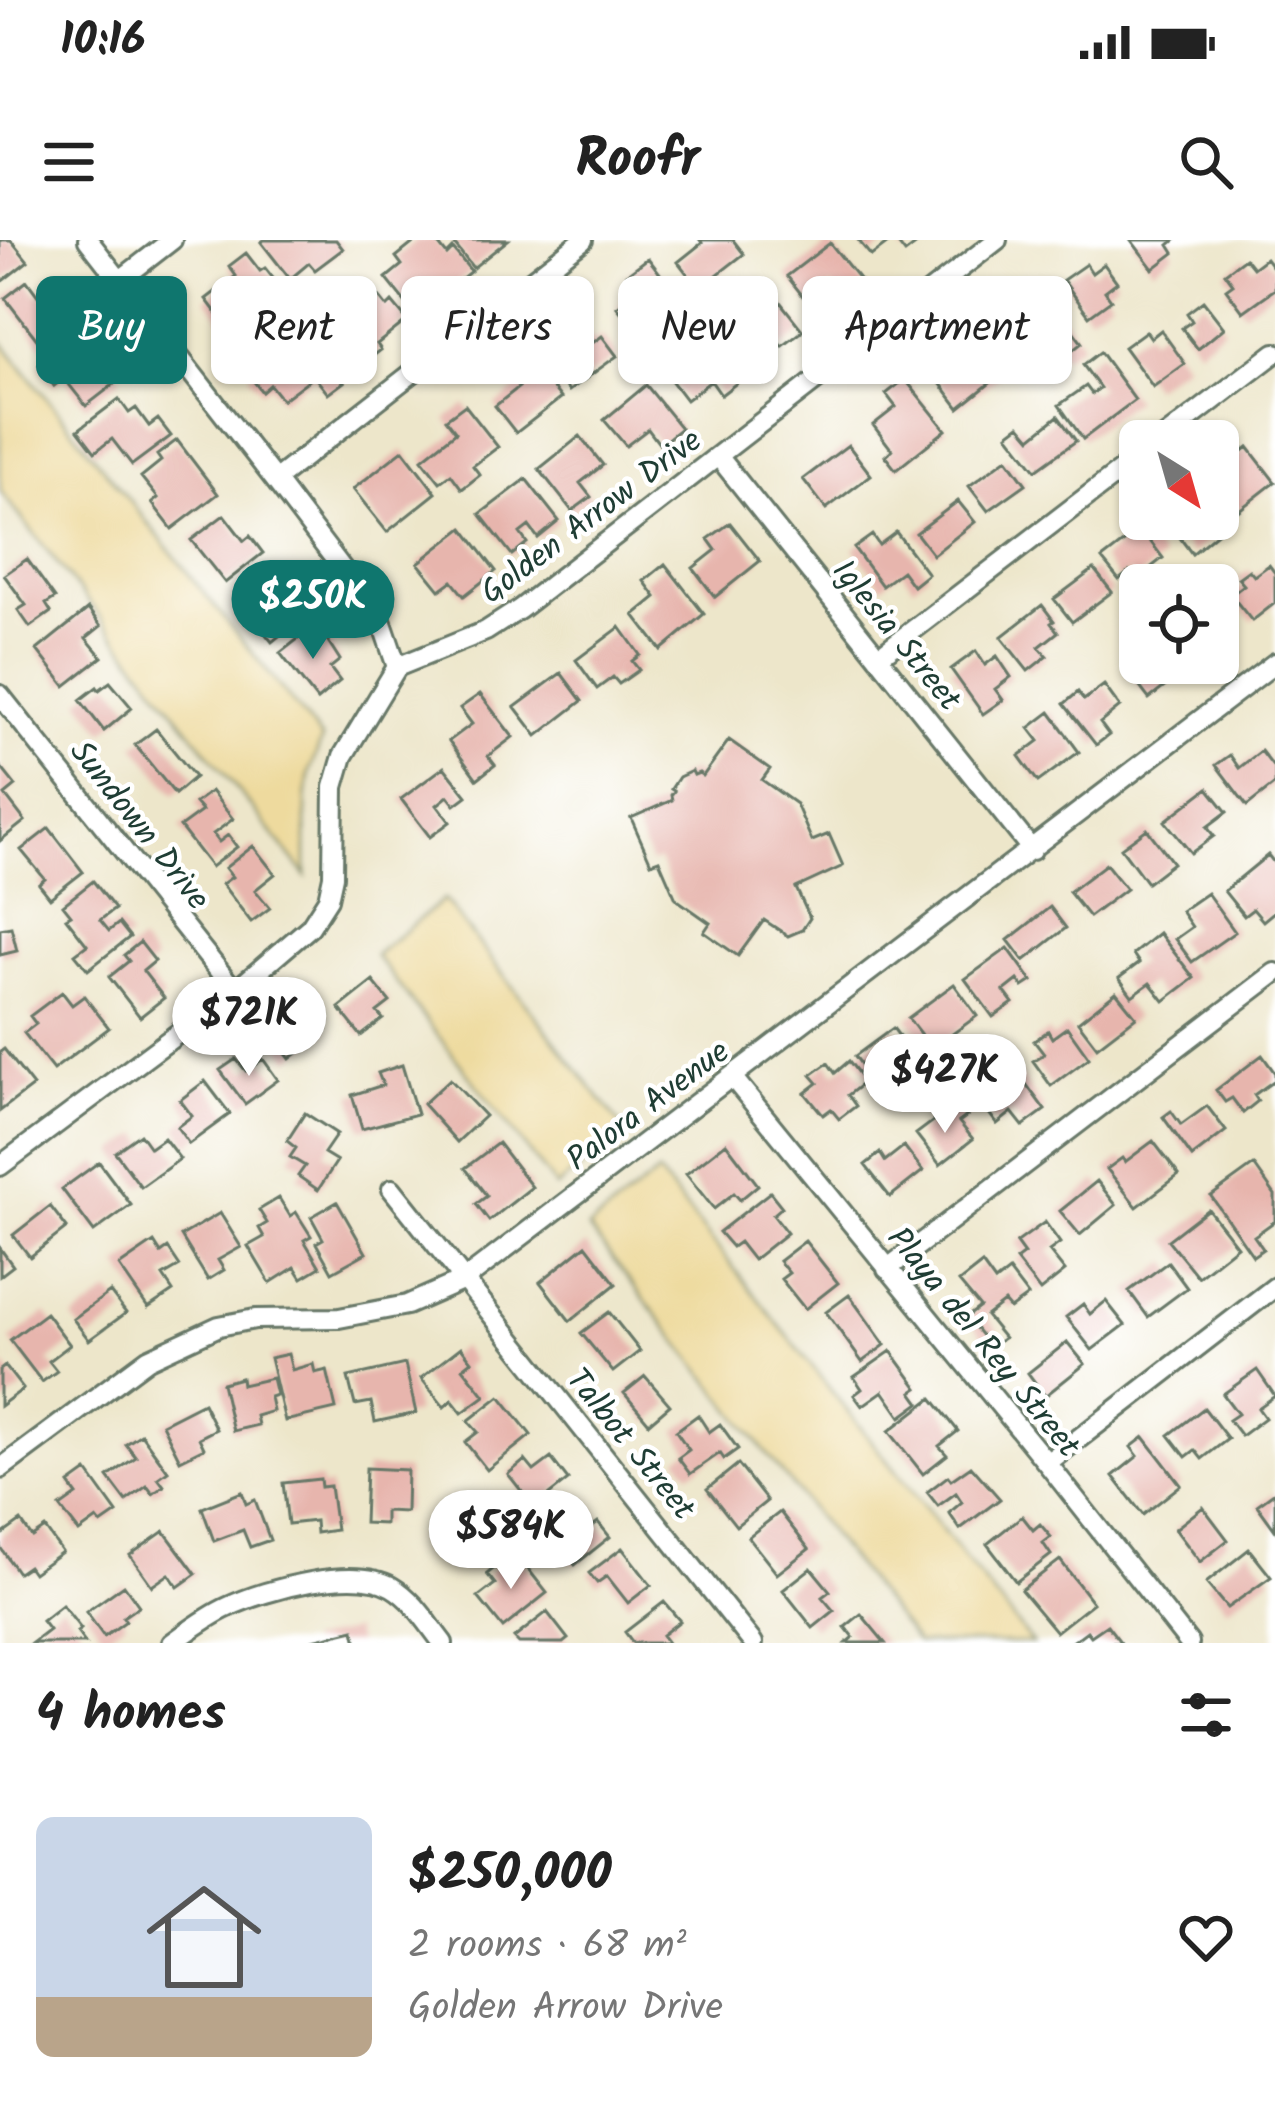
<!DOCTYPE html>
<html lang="en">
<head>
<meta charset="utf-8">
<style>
	:root { --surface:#fff; --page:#f2f2f2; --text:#222; --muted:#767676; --line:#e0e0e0; --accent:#0f766e }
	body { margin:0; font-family:Kalam,sans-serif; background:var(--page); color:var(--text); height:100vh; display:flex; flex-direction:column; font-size:45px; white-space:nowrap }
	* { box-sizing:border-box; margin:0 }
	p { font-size:39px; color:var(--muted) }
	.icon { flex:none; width:66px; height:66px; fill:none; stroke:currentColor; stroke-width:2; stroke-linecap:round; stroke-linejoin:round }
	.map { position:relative; height:1403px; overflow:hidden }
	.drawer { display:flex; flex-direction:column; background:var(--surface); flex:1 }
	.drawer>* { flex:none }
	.guide { position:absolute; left:36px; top:36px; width:1203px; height:108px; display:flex; gap:24px }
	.needle { width:78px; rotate:143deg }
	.tools { position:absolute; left:1119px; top:180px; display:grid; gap:24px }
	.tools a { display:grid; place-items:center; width:120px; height:120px; border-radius:18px; background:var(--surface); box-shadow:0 3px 9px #0004; font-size:60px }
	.price { position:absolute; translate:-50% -102px; padding:0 27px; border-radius:42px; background:#fff; color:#222; font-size:39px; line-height:78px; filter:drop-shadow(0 3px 6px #0008) }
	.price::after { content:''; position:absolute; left:50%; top:72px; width:36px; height:27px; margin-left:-18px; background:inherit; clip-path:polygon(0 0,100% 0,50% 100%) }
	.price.current { background:var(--accent); color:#fff }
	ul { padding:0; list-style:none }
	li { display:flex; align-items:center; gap:36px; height:300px; padding:0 36px }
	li+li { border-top:3px solid var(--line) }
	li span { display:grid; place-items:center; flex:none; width:336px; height:240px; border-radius:18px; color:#555 }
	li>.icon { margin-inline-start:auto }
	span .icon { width:144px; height:144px; fill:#fffc; stroke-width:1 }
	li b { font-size:51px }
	h2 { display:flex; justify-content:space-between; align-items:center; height:144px; padding:0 36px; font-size:51px }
	.chip { padding:0 42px; border-radius:18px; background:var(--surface); box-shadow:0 3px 9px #0004; font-size:42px; line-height:108px }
	.chip.current { background:var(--accent); color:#fff }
	.status { display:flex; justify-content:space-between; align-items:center; height:84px; padding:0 60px; background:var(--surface); direction:ltr }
	.status svg { height:33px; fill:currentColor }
	header { display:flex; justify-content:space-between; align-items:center; height:156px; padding:0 36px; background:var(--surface); font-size:54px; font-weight:800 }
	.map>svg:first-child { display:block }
</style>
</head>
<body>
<div class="status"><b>10:16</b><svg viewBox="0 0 49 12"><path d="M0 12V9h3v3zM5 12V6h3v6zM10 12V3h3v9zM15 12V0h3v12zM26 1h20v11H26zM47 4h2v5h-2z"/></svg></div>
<header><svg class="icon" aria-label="menu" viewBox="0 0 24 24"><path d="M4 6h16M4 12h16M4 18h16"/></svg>Roofr<svg class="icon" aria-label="search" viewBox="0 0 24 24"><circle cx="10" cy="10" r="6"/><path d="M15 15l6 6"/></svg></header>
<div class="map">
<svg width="1275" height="1403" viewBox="0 0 1275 1403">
	<rect width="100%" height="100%" fill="#fff"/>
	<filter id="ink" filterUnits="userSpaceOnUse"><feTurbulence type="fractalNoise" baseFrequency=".00833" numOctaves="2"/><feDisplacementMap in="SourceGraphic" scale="24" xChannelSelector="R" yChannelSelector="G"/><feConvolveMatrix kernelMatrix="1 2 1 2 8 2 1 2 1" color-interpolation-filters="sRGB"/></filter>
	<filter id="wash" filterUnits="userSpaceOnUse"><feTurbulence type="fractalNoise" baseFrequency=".004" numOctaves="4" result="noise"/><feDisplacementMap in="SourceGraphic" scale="48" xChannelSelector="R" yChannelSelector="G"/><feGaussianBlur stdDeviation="2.7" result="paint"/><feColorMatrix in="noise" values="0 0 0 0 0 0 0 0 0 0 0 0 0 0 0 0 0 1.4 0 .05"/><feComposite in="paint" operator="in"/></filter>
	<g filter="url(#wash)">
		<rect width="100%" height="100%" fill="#ede6ca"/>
		<path fill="#eeda9e" stroke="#868c69" stroke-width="3" d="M0,100L322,499L309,533L306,558V636L0,251Z
			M444,659L626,892L556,947L375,715Z
			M658,933L1032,1403H917L588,988Z"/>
		<g id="blocks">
			<path fill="#e7b5ad" d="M0,0H11L28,21L0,43Z
				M264,0H336L343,9L315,30L309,23L290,39L261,2Z
				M417,0H435L447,15L453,9L471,31L446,51L441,44L427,56L441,74L425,87L386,38L402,25L396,17Z
				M451,0H508L473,28Z
				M700,0H733L744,14L699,49L678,22L702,3Z
				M858,0H892L871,16Z
				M895,0H922L905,13Z
				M1131,0H1175L1169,5L1174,13L1153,29Z
				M830,3L864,45L844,61L832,46L809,64L787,36Z
				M246,13L260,31L265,28L280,47L227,87L206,59L236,36L229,26Z
				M648,18L682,62L655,83L661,91L646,103L617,67L640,49L627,34Z
				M1245,18L1253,28L1266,18L1275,30V49L1243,72L1226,49L1233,44L1225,33Z
				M1086,24L1092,33L1104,24L1117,42L1105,51L1111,60L1089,76L1063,40Z
				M27,41L38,56L45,51L56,66L65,59L79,76L42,106L5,58Z
				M1029,41L1041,56L1045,53L1082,103L1064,117L1048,96L1022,116L1000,87L1022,71L1010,56Z
				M367,42L387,67L392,62L407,80L377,104L381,110L354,131L308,73L336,51L344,60Z
				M770,49L803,91L782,107L771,93L748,111L721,77L737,65L742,71Z
				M1203,61L1224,88L1198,109L1182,88L1192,81L1187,73Z
				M971,90L1004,132L959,168L937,139L961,120L950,107Z
				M1161,90L1185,124L1153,147L1124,107L1146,91L1151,98Z
				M716,91L724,102L732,96L742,110L724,123L738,142L721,155L711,141L686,160L664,131Z
				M306,92L344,142L328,154L314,136L282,160L270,145L262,152L249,135Z
				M587,93L594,102L602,96L617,116L569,151L552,128L567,118L562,111Z
				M77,95L95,118L102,112L122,138L86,166L64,138L54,146L39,125Z
				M1100,112L1135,160L1083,199L1059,165L1086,146L1092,154L1100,148L1083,125Z
				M528,117L561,158L516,193L495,166L519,147L508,133Z
				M905,139L946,190L896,230L885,216L892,210L873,185L896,167L886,154Z
				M646,145L681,188L660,205L648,189L626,206L604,180Z
				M119,159L129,173L136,168L149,186L158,179L171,196L132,225L112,199L95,212L78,190Z
				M465,165L498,207L473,226L480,235L462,249L451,234L440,242L422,219L456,192L446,179Z
				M1058,176L1076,201L1036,230L1008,194L1020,185L1031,198Z
				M580,196L603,225L580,243L591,257L572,271L539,229Z
				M177,200L218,254L172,289L152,263L158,258L141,237L161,221L157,215Z
				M848,205L871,235L826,269L803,239Z
				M1248,207L1275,242L1238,271L1218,245V231Z
				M403,210L436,253L387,292L353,249Z
				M1007,218L1026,244L988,271L969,246Z
				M526,239L559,281L538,298L529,286L520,293L527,303L512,315L480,274Z
				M958,261L975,282L933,315L916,293Z
				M1218,273L1227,285L1192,314L1166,279H1218Z
				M224,275L244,301L250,296L263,313L225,343L191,300Z
				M730,283L760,321L715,357L693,328L716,310L708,299Z
				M463,288L496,331L464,356L452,341L440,350L418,323Z
				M1141,289L1163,318L1135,340L1129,332L1119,340L1102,319Z
				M896,292L928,334L913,346L902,331L882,346L854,308L872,295L879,305Z
				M27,319L55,358L46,364L51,372L30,387L18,370L26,365L4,335Z
				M665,324L704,374L661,410L634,375L656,357L644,341Z
				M1269,325L1275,333V363L1252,381L1231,355L1244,345L1238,338L1249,330L1254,336Z
				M1094,329L1112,352L1072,382L1054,359Z
				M263,332L301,378L272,402L234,355Z
				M1042,365L1054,381L1051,383L1058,392L1039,407L1047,416L1028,431L1001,397Z
				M1218,366L1223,373L1219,376L1232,393L1218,403Z
				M88,369L101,386L86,398L102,417L65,446L37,410Z
				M317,384L340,420L330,428L340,441L317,460L280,413Z
				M620,387L640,415L632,421L639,430L619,444L613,437L597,449L576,420Z
				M976,411L985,425L997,416L1011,437L995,449L1003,460L983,474L951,429Z
				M1140,414V423H1183L1188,429L1149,459L1133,438L1142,430L1134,419Z
				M561,433L582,461L537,496L515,467Z
				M110,442L132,468L104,491L80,460L97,447L99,450Z
				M1104,445L1120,467L1100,483L1109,495L1096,505L1064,464L1078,452L1084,460Z
				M480,454L513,497L488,516L495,525L477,539L449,501L472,484L460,468Z
				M1050,472L1079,512L1038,542L1019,516L1039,501L1029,488Z
				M156,489L195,537L175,554L135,505Z
				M729,500L770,529L762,540L796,564L812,601L829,594L843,626L796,648L810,678L802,690L788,696L764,680L738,716L704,692L710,683L676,659L659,620L651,623L631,578L672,560L671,555L674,551L671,549L679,537L692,531L694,535L699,533L703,536Z
				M1261,511L1275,529V544L1247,566L1216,525L1230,515L1239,528Z
				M0,526L16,546L5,555L25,581L0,601Z
				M444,527L467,556L455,565L448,556L437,565L450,582L430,597L401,559Z
				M1208,548L1227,572L1207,587L1214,596L1191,613L1165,581Z
				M211,551L233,579L213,594L219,602L228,595L237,607L211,627L180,587L202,571L195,563Z
				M49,588L83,632L50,658L39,644L45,639L21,610Z
				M1147,589L1173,623L1147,643L1121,608Z
				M253,606L275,634L255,650L270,668L251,682L222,644L232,637L225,628Z
				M1268,615L1275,624V671L1263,681L1253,669L1244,676L1224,651Z
				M1106,624L1126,649L1089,677L1069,652Z
				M93,641L115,669L100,680L109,691L119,683L130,697L88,730L75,714L87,705L66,678L71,675L63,665Z
				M1207,653L1235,692L1192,722L1175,699L1192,687L1181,671Z
				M1050,667L1066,688L1024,721L1008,700Z
				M11,687L17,711L0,715V689Z
				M1159,693L1194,738L1164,761L1150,743L1132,756L1119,738L1139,723L1133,714Z
				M140,702L155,721L143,731L164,758L140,777L109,737L129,721L124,715Z
				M1008,708L1032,741L1023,747L1018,740L1004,751L1013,763L993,777L965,739Z
				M373,741L390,762L377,772L383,779L361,796L339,768Z
				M954,744L977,776L932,809L908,778Z
				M62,752L72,765L84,756L109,788L53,830L24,793L36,784L30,776Z
				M1116,752L1136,777L1097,807L1078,782Z
				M311,769L327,790L290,819L274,798Z
				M1067,787L1089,818L1051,846L1033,821L1044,814L1034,801L1048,791L1052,798Z
				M893,788L912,813L893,827L900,837L881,852L855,816Z
				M999,805L1009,818L999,825L1010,839L1018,833L1045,870L1023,886L1012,872L997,884L960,834Z
				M4,809L33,846L0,871V812Z
				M1262,815L1275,833V840L1254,855L1258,861L1243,873L1232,858L1225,862L1216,850Z
				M236,819L246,831L263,819L278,840L245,864L220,830Z
				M849,821L865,842L848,855L856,866L839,879L831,869L823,875L805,853L818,843L811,835L828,823L835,833Z
				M402,825L417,874L362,889L352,855L383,845L378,833Z
				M450,839L485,876L457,902L423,864Z
				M205,841L230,874L189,904L177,887L192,876L180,860Z
				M958,865L967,876L959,882L973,899L940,925L916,894L944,873L948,878L954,874L951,870Z
				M1207,866L1226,891L1192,917L1163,877L1171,871L1181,885Z
				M305,873L337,894L324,913L337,921L318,950L298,936L305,926L290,917L296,908L287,901Z
				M140,894L150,908L164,898L180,919L141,947L115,912Z
				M1153,901L1179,935L1137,967L1107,929L1122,918L1125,922Z
				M498,903L532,947L489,981L476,964L487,956L465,928Z
				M726,903L758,945L740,960L734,953L714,969L686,934Z
				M904,906L923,931L890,957L865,925L880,913L885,921Z
				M99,922L131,965L94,992L62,949Z
				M1254,925L1275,955V981L1254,996L1263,1009L1253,1016L1211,956Z
				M1097,941L1116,965L1080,995L1060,971Z
				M770,952L782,967L773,975L787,993L753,1020L739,1002L732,1007L719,992Z
				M279,958L290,976L296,972L311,996L304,1000L320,1027L302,1038L295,1027L270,1043L248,1006L264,997L259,988L267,983L259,970Z
				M337,962L366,1013L332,1032L316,1003L323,999L311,977Z
				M50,966L67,988L30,1017L13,995Z
				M1208,969L1237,1006L1198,1037L1168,1000Z
				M220,973L241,1007L218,1020L224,1030L208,1040L181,996Z
				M1045,982L1060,1003L1049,1011L1065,1031L1040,1051L1016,1020L1024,1014L1016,1003Z
				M805,1001L838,1043L805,1069L781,1039L789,1033L779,1021Z
				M154,1002L161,1013L168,1008L180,1026L163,1036L173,1051L148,1068L119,1026Z
				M586,1005L616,1044L570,1081L540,1042Z
				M0,1008L13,1026L0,1036Z
				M1168,1022L1187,1048L1148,1077L1129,1051Z
				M982,1024L995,1042L1009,1031L1028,1056L1010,1069L1004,1062L986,1076L1004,1098L991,1107L967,1077L980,1067L959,1042Z
				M110,1052L126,1073L89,1100L73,1079Z
				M849,1055L885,1105L862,1122L826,1072Z
				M1106,1061L1125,1085L1092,1110L1066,1077L1083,1064L1090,1074Z
				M609,1072L640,1111L613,1132L581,1093Z
				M46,1073L70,1105L49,1121L57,1131L42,1142L10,1100Z
				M1067,1102L1085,1124L1045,1156L1028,1133Z
				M461,1107L472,1121L463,1128L485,1156L462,1173L452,1160L444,1167L421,1138Z
				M891,1111L918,1148L912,1152L920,1163L901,1177L883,1151L862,1166L854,1155L862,1149L854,1137Z
				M288,1114L292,1130L313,1124L315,1133L327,1130L336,1169L285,1181L270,1118Z
				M405,1124L416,1173L375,1182L371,1162L355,1165L348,1137Z
				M5,1126L23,1149L0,1166V1130Z
				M1257,1130L1275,1156L1258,1168L1265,1178L1241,1196L1229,1180L1238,1174L1223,1154Z
				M645,1136L670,1165L649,1183L624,1153Z
				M241,1138L242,1145L272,1138L276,1155L270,1157L273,1171L256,1176L258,1185L233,1191L222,1143Z
				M500,1156L531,1195L487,1230L465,1202L478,1192L468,1181Z
				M932,1158L958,1191L939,1206L947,1215L923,1234L889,1191Z
				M203,1163L216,1189L199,1198L204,1208L180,1220L162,1184Z
				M1204,1168L1228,1199L1202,1219L1195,1210L1186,1217L1169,1195Z
				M698,1175L709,1192L720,1184L738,1209L724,1219L720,1213L690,1234L678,1218L689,1210L676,1191Z
				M141,1194L168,1231L158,1238L164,1246L153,1254L147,1246L126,1261L108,1237L136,1217L126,1204Z
				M1144,1197L1181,1245L1143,1275L1113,1236L1138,1216L1131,1207Z
				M551,1218L568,1240L534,1267L508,1234L525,1220L534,1231Z
				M738,1224L767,1261L736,1286L707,1249Z
				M971,1226L1000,1259L960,1289L949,1273L962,1262L956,1253L938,1266L927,1252L948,1236L951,1240Z
				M366,1228L407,1230L406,1272L385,1271V1284L364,1283Z
				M87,1231L117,1273L101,1284L97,1279L79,1292L60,1267L77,1255L69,1244Z
				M320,1239L321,1247L330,1246L336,1290L316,1293L315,1281L288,1284L283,1243Z
				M242,1252L246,1264L255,1260L270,1300L250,1307L243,1290L214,1301L202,1268Z
				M1275,1252V1290L1257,1265Z
				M453,1258L489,1287L468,1314L432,1285Z
				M1203,1267L1228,1300L1200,1322L1175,1289Z
				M567,1268L586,1291L598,1282L610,1297L575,1325L544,1286Z
				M780,1272L809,1309L777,1334L748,1297Z
				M1022,1276L1033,1290L1040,1284L1051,1297L1043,1303L1051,1315L1016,1342L987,1304Z
				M21,1281L32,1297L45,1288L62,1312L33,1333L28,1326L18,1333L0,1307V1296Z
				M164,1291L196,1334L178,1347L169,1334L152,1346L130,1315Z
				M622,1308L651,1345L628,1363L607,1336L597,1343L589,1333Z
				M1249,1309L1271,1337L1227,1368L1206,1343Z
				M504,1320L510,1329L521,1320L547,1353L503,1388L478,1357L495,1344L487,1334Z
				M1060,1320L1093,1363L1056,1392L1021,1350Z
				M811,1328L830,1351L822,1357L834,1371L813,1388L783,1350Z
				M124,1345L139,1366L123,1377L126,1381L104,1397L86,1372Z
				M664,1362L680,1381L662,1395L668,1403H633L625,1392Z
				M62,1365L81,1389L77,1392L85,1403H32L49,1390L42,1381Z
				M547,1372L568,1399L563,1403H519L514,1398Z
				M861,1374L885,1403H846L853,1397L845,1387Z
				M1107,1385L1121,1403H1071L1087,1391L1091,1396Z
				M354,1390L357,1403H309V1401Z"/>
		</g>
	</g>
	<g filter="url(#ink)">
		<use href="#blocks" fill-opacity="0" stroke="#677868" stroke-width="3"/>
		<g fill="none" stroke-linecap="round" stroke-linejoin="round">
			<g stroke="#677868" stroke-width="24">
				<path id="minor" d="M88,0L275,240L381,380L397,427
					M119,41L172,0
					M1160,201L1275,113
					M718,216L1032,610
					M275,240L583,0
					M878,417L1140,216
					M0,455L235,751
					M733,838L1047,1223L1189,1403
					M0,926L235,751L310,687L328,659L333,636L334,547L343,516L397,427L486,391L520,369L997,0
					M392,949L753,1403
					M887,1029L1275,733
					M1047,1223L1275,1047
					M0,1229L148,1119L219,1086L255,1079L339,1078L407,1065L464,1040L1275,423
					M172,1403C190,1390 208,1376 228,1367C266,1349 355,1325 392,1347C414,1360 428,1384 443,1403"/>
			</g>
			<use href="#minor" stroke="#fff" stroke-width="18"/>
		</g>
	</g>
	<g text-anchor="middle" stroke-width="9" stroke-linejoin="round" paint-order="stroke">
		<g font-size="33" fill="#1f3d34" stroke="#fff">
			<text transform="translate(590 275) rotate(-37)" y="12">Golden Arrow Drive</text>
			<text transform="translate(898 394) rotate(51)" y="12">Iglesia Street</text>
			<text transform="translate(141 584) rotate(52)" y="12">Sundown Drive</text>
			<text transform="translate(647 864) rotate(-37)" y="12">Palora Avenue</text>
			<text transform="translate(985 1101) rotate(51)" y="12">Playa del Rey Street</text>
			<text transform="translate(632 1203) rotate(51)" y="12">Talbot Street</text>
		</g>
	</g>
</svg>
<div class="tools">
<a><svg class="needle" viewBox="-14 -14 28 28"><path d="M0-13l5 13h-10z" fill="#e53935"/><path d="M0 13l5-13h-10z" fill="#767676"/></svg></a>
<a><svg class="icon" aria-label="locate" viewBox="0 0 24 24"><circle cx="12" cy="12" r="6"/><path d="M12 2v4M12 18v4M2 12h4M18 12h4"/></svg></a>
</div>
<b class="price current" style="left:313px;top:422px">$250K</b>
<b class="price" style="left:249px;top:839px">$721K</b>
<b class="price" style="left:945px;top:896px">$427K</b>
<b class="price" style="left:511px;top:1352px">$584K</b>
<div class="guide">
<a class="chip current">Buy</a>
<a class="chip">Rent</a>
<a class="chip">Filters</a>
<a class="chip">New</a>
<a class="chip">Apartment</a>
</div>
</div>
<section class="drawer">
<h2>4 homes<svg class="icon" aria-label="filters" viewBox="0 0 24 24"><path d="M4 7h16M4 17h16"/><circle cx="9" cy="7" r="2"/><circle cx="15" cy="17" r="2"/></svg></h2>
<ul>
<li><span style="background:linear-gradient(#c9d6e8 75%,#b9a48a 0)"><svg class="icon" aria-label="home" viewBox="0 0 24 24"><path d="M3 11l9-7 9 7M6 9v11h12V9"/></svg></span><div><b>$250,000</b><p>2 rooms · 68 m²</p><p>Golden Arrow Drive</p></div><svg class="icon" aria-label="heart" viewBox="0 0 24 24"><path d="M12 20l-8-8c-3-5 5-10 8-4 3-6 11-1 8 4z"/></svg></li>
</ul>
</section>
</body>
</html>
